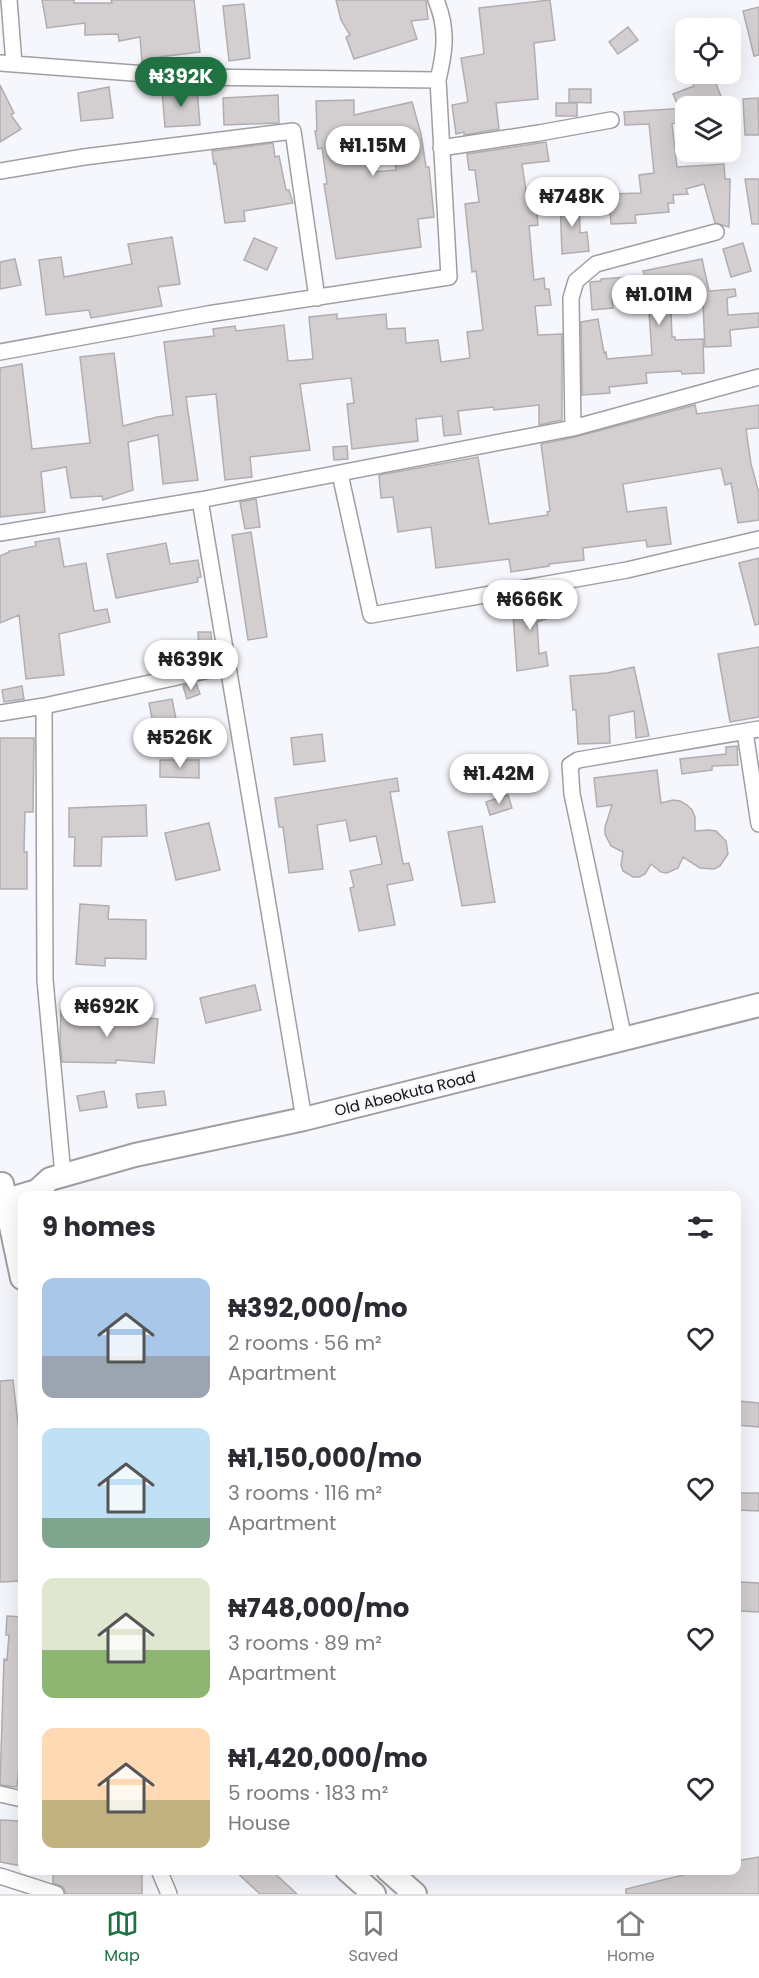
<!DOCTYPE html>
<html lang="en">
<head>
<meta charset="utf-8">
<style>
	:root { --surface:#fff; --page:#f2f2f3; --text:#2b2b33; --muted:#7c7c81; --line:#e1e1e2; --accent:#207243 }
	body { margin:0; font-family:Poppins,sans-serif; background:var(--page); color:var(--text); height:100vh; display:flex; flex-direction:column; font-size:22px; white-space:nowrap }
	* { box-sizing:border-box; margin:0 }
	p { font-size:20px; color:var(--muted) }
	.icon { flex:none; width:33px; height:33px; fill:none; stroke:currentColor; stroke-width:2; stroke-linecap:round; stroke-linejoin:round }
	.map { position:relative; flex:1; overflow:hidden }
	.panel { position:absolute; left:18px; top:1191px; width:723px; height:684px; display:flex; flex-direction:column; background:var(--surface); border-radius:12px; box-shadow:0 6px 24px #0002 }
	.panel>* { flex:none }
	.buttons { position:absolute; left:675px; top:18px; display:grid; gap:12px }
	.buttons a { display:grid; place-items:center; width:66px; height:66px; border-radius:12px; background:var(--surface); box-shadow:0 6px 24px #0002; font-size:30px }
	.price { position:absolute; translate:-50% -51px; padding:0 14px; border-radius:21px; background:#fff; color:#222; font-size:20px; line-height:39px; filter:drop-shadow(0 2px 3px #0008) }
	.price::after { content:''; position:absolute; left:50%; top:36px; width:18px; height:14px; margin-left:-9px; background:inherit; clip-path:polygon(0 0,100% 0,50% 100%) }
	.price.selected { background:var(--accent); color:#fff }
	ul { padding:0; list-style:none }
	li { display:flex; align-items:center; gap:18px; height:150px; padding:0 24px }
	li span { display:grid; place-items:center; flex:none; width:168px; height:120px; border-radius:12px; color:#555 }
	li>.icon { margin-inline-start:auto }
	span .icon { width:72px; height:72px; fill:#fffc; stroke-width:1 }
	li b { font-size:26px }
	h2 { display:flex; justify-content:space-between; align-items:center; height:72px; padding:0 24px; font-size:26px }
	.tab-bar { display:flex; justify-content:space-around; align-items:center; height:84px; border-top:2px solid var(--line); background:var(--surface); font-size:16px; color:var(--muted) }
	.tab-bar a { display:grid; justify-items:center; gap:3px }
	.tab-bar .selected { color:var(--accent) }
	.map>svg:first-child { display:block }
</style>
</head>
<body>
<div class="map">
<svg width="759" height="1894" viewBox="0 0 759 1894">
	<rect width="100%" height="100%" fill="#f6f7fc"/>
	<path fill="#d3ced0" stroke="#b2adb0" stroke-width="1.5" fill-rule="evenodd" d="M42,0H74V3H112L111,0H194L200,52L159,57V61L142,62L140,37L119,41L118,34L85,35V23L47,28Z
		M336,0H426L428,19L411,21L417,39L354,59L346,37L350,35L341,20Z
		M550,0L555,40L534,43L538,99L496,103L499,129L464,135V132L456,134L452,105L468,102L461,58L484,54L479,8Z
		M244,4L250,58L229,61L223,6Z
		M759,7V55L754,56L743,11Z
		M628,27L638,40L618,54L609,42Z
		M689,74H712L725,106H678L673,94L694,86Z
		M0,85L14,113L11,115L21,129L0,142Z
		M109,87L113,118L81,121L78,93Z
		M197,89L200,125L165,127L162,91Z
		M569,89H591V103L569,102Z
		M278,95L279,123L224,125L223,98Z
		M758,98L759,135H745L743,99Z
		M354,100V115L412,102L421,134L426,167H429L434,217L418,219L421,247L336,259L324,184H327L322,148L318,149L315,131H317L316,101ZM394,138L396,170L370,172L366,144Z
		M556,103H577V116H556Z
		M686,108V119L672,124L677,167L724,164L725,179H730L729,227L715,223L704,184L686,189L688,194L673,195L674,203H668L669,212L635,215L636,223L611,224L609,194L641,193L639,175L654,173L649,124L625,125L624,112Z
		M546,142L549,161L522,164L527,197L535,196L538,225L529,226L534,280L544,278L545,289H549L551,305L535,306L538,335L562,334V420L539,425V405L494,410L493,407L458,411L461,434L444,436L442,416L416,419L418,441L352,449L347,404L354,403L351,378L300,384L310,450L250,457L252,477L225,480L216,394L186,397L198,480L163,484L158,435L128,442L133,490L103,500L102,496L71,498L66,467L41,472L45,512L0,517V368L22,364L32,449L90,443L80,357L114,353L123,426L157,417L173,415L164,342L214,336L213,329L235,326L236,331L284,325L288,361L313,359L309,317L337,314V319L386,314L387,329L405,328L406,343L438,340L441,362L470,358L467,332L483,330L476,271L472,272L465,204L479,202L475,170H469L467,154Z
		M273,143L275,157L279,156L286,190H289L293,203L244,211L245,221L225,223L216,163L214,164L212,151Z
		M745,179H759V224H752Z
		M579,199L580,233L587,232L589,251L562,254L560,200Z
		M172,237L180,284L158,287L162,306L91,318L89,310L46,315L39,260L61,257L64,277L132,264L128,244Z
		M254,238L277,248L267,270L244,260Z
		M743,243L751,271L731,277L723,249Z
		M15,259L21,285L0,289V262Z
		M702,259L709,291L735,289L736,296L727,298L728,315L759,313V327L730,330L731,346L705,347L703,304L671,311L672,337H675V340L703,339L704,373L682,374L681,371L646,373L647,383L609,387L610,393L582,395L581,322L598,319L604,353L606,352L607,359L652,355L648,297L612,299L613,308L592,310L590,282L601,281V279L645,276L643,271Z
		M695,405L697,414L759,405V428L746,429L751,464L759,493V520L738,523L731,483L725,485L721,468L623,484L627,512L666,507L671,544L647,547L646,540L583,548L584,560L549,564V566L511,572L509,559L436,568L431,527L398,532L393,497L381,498L379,475L478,457L489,524L548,515L547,512L550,511L541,444L575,437Z
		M347,446L348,459L334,460L333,447Z
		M256,499L260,527L245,529L240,502Z
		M251,532L267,637L248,640L232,535Z
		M59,538L64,567L86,563L94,611L107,609L110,622L59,634L64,675L26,679L19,615L0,623V556L9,552V551L36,546L35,542Z
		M166,543L170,564L198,560L201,577L197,578L198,582L116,598L107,554Z
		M759,558V624L755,625L739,563Z
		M547,594L555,616L537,622L539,654L546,652L548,666L517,671L512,600L527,597L528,601Z
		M198,632H211L212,650H199Z
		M759,647V717L730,722L718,654Z
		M634,667L649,736L636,738L634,711L609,716L610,743L578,744L576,710H573L570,676L607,673Z
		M196,683L200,694L187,699L183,686Z
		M22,686L24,699L4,702L2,690Z
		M172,699L176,719L153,723L149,703Z
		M322,734L325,761L294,765L291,738Z
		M0,738H34L33,812H25L24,852H27V889H0Z
		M737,746L738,765L712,766V770L682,774L680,759L726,754V747Z
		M160,760H199V778L160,777Z
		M657,770L661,803L673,800L680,801L687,805L692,810L695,817V831L709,830L716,831L726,841L728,854L720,866L714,869L700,868L683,857L678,868L667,873L661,872L651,864L645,874L639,877H633L623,871L621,865L623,852L611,846L605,834V827L612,805L597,807L594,778Z
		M397,778L399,791L390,792L403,864L409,863L413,880L387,885L395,925L359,931L350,888L354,887L350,871L382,864L376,836L350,841L346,820L317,825L323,869L289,873L283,827H279L275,798Z
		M508,795L512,808L490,815L486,802Z
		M146,805L147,836L102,837L101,866H74L75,837H69V808Z
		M209,823L220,870L176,880L165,833Z
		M482,826L495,902L462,906L448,832Z
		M80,904L109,906L108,919L146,920V959L105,958V966L76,964Z
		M255,985L261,1010L206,1023L200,998Z
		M61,1010L158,1019L154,1063L116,1060V1063L62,1062L60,1041Z
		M104,1091L107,1107L80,1111L77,1096Z
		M164,1091L166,1105L138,1108L136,1094Z
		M13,1380L22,1458V1581L0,1582V1381Z
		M739,1401L759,1403V1427L737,1425Z
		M738,1493H759V1511L738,1510Z
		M740,1582L759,1583V1612L739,1611Z
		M7,1616L22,1617V1740H21L17,1787L0,1785L4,1659L7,1660L9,1635H6Z
		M0,1820L22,1821V1866L0,1862Z
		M759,1857V1894H626V1889L703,1870H736V1861Z
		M53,1870H142V1894H66L63,1887L53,1883Z
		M234,1870H271L297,1894H260Z"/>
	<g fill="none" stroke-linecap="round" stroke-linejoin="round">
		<g stroke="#9f9fa3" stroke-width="18">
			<path id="minor" d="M9,0L14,64
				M0,63L186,77L438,80
				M441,148L539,133L611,120
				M0,171L84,157L293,131L317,298
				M0,352L208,314L449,277L438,80C445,51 448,29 436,0
				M573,428L571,298L576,281L596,264L716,232
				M340,474L371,615L627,570L759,539
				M200,500L304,1119
				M0,533L200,500L573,428L759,377
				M44,706L45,980L63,1175
				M0,713L44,706L228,666
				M745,732L759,824
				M624,1039L572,794L570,765L578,760L759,729
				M0,1794L22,1799
				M159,1870L169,1894
				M0,1876L56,1894"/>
		</g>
		<g stroke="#9f9fa3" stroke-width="26">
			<path id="highway" d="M2,1184L22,1278
				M0,1202L37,1191L50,1179L135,1155L304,1119L759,1005
				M347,1870L374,1894
				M388,1870L415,1894"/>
		</g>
		<use href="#minor" stroke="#fff" stroke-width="15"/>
		<use href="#highway" stroke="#fff" stroke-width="22"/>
	</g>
	<g text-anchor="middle" stroke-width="5" stroke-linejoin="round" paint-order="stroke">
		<g font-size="15" fill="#0f1011" stroke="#f6f7fc">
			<text transform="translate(405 1094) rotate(-14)" y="5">Old Abeokuta Road</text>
		</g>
	</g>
</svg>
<div class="buttons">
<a><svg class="icon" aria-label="locate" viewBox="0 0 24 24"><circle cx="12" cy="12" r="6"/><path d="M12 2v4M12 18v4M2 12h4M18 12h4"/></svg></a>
<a><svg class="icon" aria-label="layers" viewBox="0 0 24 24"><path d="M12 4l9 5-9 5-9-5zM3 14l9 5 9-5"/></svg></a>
</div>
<b class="price selected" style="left:181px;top:108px">₦392K</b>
<b class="price" style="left:373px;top:177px">₦1.15M</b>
<b class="price" style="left:572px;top:228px">₦748K</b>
<b class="price" style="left:659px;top:326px">₦1.01M</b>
<b class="price" style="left:530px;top:631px">₦666K</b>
<b class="price" style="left:191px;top:691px">₦639K</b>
<b class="price" style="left:180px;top:769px">₦526K</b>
<b class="price" style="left:499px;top:805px">₦1.42M</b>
<b class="price" style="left:107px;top:1038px">₦692K</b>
<section class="panel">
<h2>9 homes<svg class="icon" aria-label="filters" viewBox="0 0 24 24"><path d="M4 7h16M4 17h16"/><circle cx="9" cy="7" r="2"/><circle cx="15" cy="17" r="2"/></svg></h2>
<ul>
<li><span style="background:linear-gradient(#a9c7e8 65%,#9aa5b1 0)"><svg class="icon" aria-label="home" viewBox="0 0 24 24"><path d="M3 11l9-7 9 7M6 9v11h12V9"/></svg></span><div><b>₦392,000/mo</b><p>2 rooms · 56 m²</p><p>Apartment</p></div><svg class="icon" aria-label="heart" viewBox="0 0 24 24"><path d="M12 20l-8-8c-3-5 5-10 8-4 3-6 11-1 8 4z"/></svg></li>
<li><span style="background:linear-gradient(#bfe0f5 75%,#7fa58c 0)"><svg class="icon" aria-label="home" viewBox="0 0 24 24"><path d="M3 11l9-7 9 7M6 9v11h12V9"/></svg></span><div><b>₦1,150,000/mo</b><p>3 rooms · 116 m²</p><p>Apartment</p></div><svg class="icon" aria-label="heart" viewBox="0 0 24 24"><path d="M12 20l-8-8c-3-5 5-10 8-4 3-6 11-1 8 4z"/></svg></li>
<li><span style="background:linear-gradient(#dfe7d0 60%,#8fb573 0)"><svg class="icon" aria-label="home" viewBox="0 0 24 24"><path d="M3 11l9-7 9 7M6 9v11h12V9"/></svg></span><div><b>₦748,000/mo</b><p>3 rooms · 89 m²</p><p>Apartment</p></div><svg class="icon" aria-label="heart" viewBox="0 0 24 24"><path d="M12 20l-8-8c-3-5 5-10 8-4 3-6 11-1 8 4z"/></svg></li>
<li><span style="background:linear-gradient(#ffd9b3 60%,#c2b280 0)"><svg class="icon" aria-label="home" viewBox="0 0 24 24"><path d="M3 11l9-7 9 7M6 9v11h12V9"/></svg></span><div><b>₦1,420,000/mo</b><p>5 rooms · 183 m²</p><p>House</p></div><svg class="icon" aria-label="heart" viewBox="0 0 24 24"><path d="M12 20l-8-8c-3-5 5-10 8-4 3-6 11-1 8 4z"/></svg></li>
</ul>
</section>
</div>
<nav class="tab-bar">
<a class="selected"><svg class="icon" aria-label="map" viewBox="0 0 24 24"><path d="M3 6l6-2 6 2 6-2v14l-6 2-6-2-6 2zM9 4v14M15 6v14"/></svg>Map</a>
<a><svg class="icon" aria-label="saved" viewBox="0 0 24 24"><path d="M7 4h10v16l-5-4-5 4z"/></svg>Saved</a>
<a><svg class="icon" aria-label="home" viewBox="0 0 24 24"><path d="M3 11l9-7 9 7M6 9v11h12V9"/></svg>Home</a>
</nav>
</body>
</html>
